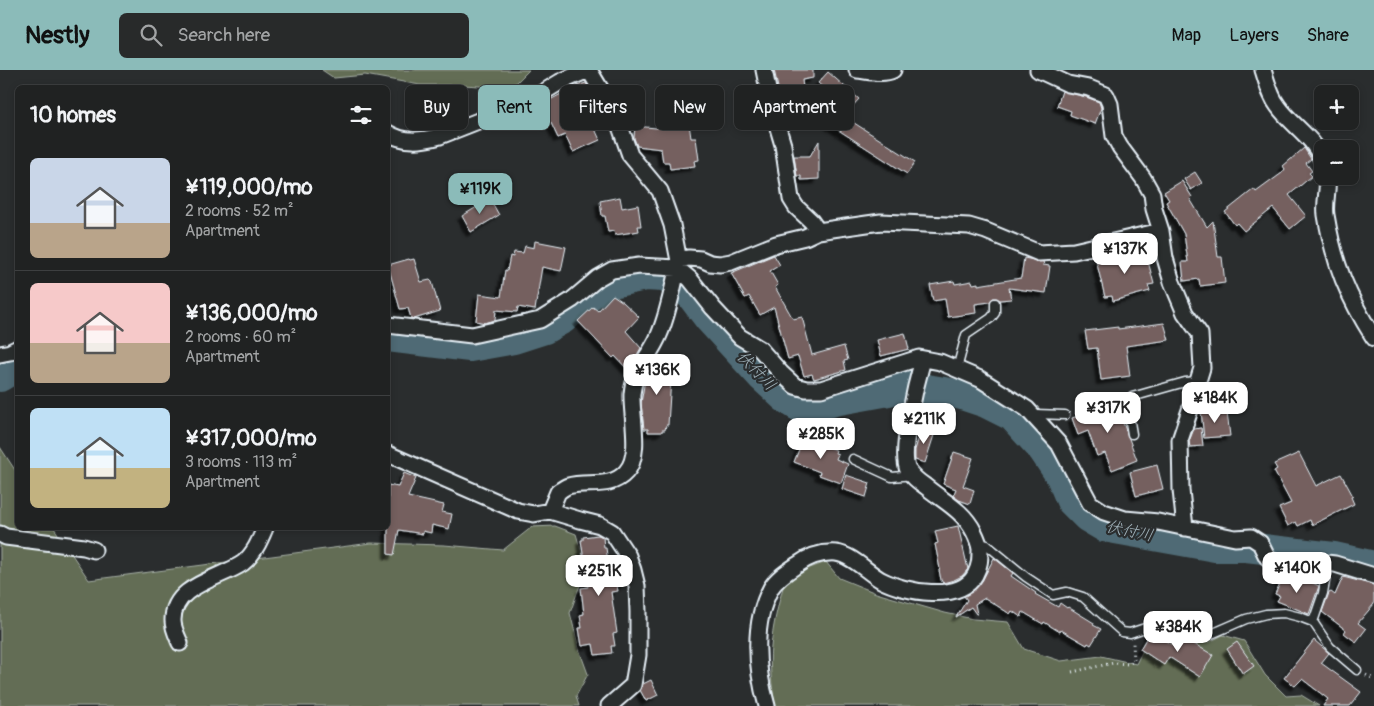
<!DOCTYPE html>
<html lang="en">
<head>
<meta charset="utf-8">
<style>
	:root { --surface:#202222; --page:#282a2a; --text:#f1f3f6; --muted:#a2a4a5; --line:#3d3f40; --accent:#8bbbb9 }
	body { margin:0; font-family:Pangolin,"Klee One",sans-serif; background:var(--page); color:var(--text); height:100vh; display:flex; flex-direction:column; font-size:19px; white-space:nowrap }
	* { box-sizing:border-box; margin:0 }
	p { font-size:16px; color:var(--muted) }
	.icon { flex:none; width:28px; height:28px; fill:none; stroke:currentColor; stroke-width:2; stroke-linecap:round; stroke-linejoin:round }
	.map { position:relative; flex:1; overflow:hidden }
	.details { position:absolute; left:15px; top:15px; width:375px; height:445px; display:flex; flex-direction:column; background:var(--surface); border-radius:8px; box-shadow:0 2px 8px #0003,0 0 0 1px var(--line) }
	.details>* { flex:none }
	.banner { position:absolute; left:405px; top:15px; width:475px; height:45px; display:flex; gap:10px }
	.tools { position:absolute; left:1314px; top:15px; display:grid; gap:10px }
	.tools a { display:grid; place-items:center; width:45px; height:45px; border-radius:8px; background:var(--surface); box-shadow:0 2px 8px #0003,0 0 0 1px var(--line); font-size:25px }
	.price { position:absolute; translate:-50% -42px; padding:0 11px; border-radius:10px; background:#fff; color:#222; font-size:16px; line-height:32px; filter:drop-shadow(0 1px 2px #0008) }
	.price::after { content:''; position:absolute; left:50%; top:30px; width:15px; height:11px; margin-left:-8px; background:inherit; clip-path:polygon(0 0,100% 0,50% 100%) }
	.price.selected { background:var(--accent); color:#111 }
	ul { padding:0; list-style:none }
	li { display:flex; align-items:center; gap:15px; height:125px; padding:0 15px }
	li+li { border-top:1px solid var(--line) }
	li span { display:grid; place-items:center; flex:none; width:140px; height:100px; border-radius:8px; color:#555 }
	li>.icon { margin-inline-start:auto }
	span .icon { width:60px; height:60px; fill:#fffc; stroke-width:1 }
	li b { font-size:21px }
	h2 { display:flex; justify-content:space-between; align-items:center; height:60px; padding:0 15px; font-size:21px }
	.chip { padding:0 18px; border-radius:8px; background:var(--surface); box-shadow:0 2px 8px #0003,0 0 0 1px var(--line); font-size:18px; line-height:45px }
	.chip.selected { background:var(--accent); color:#111 }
	header { display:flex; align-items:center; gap:30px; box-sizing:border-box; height:70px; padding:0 25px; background:var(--accent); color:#111 }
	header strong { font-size:24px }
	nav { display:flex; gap:28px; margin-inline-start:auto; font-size:18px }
	.search { width:350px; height:45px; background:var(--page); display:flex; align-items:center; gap:12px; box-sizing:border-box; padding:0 18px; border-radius:8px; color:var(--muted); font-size:19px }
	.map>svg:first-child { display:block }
</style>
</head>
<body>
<header>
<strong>Nestly</strong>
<div class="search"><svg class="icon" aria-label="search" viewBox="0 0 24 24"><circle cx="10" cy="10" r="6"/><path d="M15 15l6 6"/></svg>Search here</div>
<nav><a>Map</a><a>Layers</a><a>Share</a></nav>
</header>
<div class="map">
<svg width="1374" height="636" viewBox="0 0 1374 636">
	<defs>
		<filter id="shadow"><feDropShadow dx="-4.5" dy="4.5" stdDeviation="1" flood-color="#0009"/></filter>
	</defs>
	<rect width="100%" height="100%" fill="#2a2d2e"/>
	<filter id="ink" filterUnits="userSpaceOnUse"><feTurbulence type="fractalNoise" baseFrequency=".02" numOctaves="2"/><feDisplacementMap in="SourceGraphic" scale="10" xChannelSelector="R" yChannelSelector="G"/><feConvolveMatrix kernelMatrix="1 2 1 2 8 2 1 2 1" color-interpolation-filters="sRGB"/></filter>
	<g filter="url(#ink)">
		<path fill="#636d54" stroke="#a6afa6" d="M322,0H529L516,13L496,17L463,15H420L365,5L334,8Z
			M0,377L17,403L18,458H54L89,510L371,473L444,475L503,480L532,457L555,456L576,464L586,498L570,543L580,582L588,604L576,626L579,636H0Z
			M826,492L839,508L876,523L945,543L973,549L1008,552L1024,579L1061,591L1101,586L1136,594L1151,564H1184L1209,572L1223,565L1244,571L1265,605L1286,626L1301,625L1319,636H775C772,616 769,596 771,577C773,555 778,535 784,514L802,501Z"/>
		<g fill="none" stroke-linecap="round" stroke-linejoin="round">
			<path stroke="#4f6b74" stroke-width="30" d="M388,267L470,277L514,269L545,259L563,249L592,224L612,213L645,206L664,207L687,220L709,249L762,307L785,328L799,337L814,338L834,331L889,321L909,316L962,325L986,333L1012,346L1043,380L1061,407L1071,431L1087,447L1104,457L1215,477H1246L1334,487L1374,496
				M0,307L18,296"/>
		</g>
		<path fill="#74605f" stroke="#e8f1f8" filter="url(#shadow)" d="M774,0H813V8L802,10L807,50L786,53Z
			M828,2L859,29L849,40L818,13Z
			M586,13L593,26L588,28L600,56L595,59L600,70L573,82L565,65L558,68L551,53L547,54L539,36L563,23L564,20Z
			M1062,21L1086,27L1099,32L1101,38L1095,54L1070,45L1071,41L1057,36Z
			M837,42L915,92L907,104L829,54Z
			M689,54L691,68H696L699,90L694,91L695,96L670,99L669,92H663L661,79L637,76L634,68L635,56L656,58Z
			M819,71V109L801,110V106H797L794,86H810Z
			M1304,78L1311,89L1306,93L1312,101L1309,103L1312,106L1289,125L1306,146L1290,159L1273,138L1244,161L1237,153L1235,155L1225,142L1254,119L1256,122L1282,103L1285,99L1283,96Z
			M1195,102L1202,113L1191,120L1184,109Z
			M1182,111L1192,127L1190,129L1207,157L1213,151L1218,187H1222L1225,213L1200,216L1199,209L1184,211L1182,192H1188L1184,164L1166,132L1169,130L1164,122Z
			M620,127L622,138L638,135L641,156H638L639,161L615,165L614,161L608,162L605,146H602L600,131Z
			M490,129L499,145L471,162L462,146Z
			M535,171L566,177L561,201L542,197L535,240L518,237L517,242L496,240L495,250L485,253L476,251L479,224L501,227L505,200L507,201L510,186L513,187L514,182L523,183L525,176L534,178Z
			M1145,180L1154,214L1148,215L1150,221L1113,231L1112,226L1105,227L1096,190L1115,185L1116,188Z
			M774,185L780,195L770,201L778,215L775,217L793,249L802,247L812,285L844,276L848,290L844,291L846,300L814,309L812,304L804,306L798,286L788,289L774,237L760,245L749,226L745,228L731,203Z
			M1024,188L1044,192L1043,195L1050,196L1046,223L1009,218L1011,229L1000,230L997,228H993L990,232L975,234L976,243L948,247L945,229L933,231L930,215L954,211L955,214L972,211L973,214L978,213V215L1021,208Z
			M409,189L410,190L414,189L421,212L430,210L432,212L440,241L414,249L411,248L408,238L400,239L388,195Z
			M613,225L623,232L639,247L626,261L641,278L628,300L615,286L613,288L578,251L593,237L598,241Z
			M1164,253L1169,270L1126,276L1130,306L1101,310L1097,278L1088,279L1085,261L1118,257V259Z
			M905,263L909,279L881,286L877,270Z
			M657,288H666V292H670V295H674V308H671L668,355H666L665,360H662V362H648V359H644L641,333L645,310Z
			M1121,331L1124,338V349L1122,350L1137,390L1112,400L1105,383L1097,386L1088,361L1078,365L1072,348Z
			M1218,339V343L1227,342L1230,366L1204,368L1201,341Z
			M922,358L935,362L925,393L915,390V380Z
			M1201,358L1203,376L1190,377L1189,371L1194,359Z
			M804,367L836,380L835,383L838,384L836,389L848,394L841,413L819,405L820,402L794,392Z
			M954,382L973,388L963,416L974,420L970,434L959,430L953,426L956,419L943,414Z
			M1299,383L1316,416L1341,404L1353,426L1351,427L1354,434L1312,455L1310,450L1298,456L1296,452L1288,456L1279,438L1291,433L1274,401L1277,399L1274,394Z
			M1157,395L1163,419L1136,426L1130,402Z
			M404,403L416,408L408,427L444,435L442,442L452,444L449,459L432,455L431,463L423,461V464L399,460L394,485L388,484V415L398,417Z
			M846,405L870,413L866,427L842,419Z
			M958,456L968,499L962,506L954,510L943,513L941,510L939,500L940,499L935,474L938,473L935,461Z
			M598,465L603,467L604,478H606L609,499L617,498L618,501H622L624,515L617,516L618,521L611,522L617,563L613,564L615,576H611L612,583L595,585L593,574L582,576L579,558H582L580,545L584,544L581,518L588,517L581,470H583V467Z
			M994,488L1013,503L1011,506L1036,523L1035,524L1058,537L1060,533L1067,538L1068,537L1094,553L1093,555L1101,559L1091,575L1088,573L1087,575L1061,560L1060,562L1044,552L1043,554L1023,542L1021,547L1012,541L1010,544L985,528L975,534L977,544H976L971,537L956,547L967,530L964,526L974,520L982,511Z
			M1284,505L1301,513L1303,508L1319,516L1309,544L1277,531L1280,526L1275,524Z
			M1343,507L1374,515V534L1358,553L1366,559L1356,572L1344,563L1346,560L1322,542L1329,523L1331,522L1335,525Z
			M1150,562L1178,578L1184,568L1213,585L1200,607L1169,587L1164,595L1140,579Z
			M1314,570L1329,583L1321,593L1361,622L1350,636H1323L1328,629L1302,609L1295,616L1284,608Z
			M1237,572L1254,596L1243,604L1227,579Z
			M651,610L658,625L646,631L640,620L643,614Z"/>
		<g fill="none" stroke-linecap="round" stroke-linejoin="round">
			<g stroke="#e8f1f8" stroke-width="11">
				<path id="service" d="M957,299L966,265L991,248L995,243V233
					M1035,344L1065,345
					M1132,364C1130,352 1127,339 1132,327L1185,312L1198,311
					M853,389L892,407L913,405
					M979,473L987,475L1026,507L1053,525L1067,522L1083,527L1122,562L1130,563L1151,556L1182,555L1209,565L1246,549L1266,544L1284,543L1300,547L1313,552L1330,577L1357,600
					M1313,552L1323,523L1328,494"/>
			</g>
			<g stroke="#e8f1f8" stroke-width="19">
				<path id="minor" d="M589,0L616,45L630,85L660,121L672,155L679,191
					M764,0L771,34L783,75L791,129L796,137L811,151L818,161
					M857,0C868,1 883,5 893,0
					M1038,0L1068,14L1089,18L1106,25L1110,34L1114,66L1120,77L1143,108L1152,124L1154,139L1161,161L1165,188L1172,212L1185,243L1200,264L1202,298L1198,311L1197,331L1190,340L1180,370L1181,420L1185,458
					M1263,0C1267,12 1270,26 1278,36C1292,56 1314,67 1322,90
					M388,63C404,73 422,71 440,66L529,31L560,12L588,0
					M1327,106C1329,119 1324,132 1326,145C1334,194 1348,227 1374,268
					M388,255L472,265L540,250L572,230L598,208L612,200L639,196L677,198L690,209L713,238L740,267L760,279L781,303L795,316L806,319H821L919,288L940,292L980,309L1027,339L1059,374L1090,433L1104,442L1125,449L1158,452L1235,468L1251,467L1260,473L1267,487L1273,492H1317L1335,494L1374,506
					M0,284L10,282L18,278
					M388,384L518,441L534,444L550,441L580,450L600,455L612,462L628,486L633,500L637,516L638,542V585L633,615L609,636
					M550,441L558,422C561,420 565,417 568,416C587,410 610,420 626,402C642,385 631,346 632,324C634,298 650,287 659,265C669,242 673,216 679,191L682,189L689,188L701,189L710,193L720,194L731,192L776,174L805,167L818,161L881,152L969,156L986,161L1039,183L1074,181L1161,161
					M0,464L6,467L84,477L94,480
					M180,573C177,566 173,558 173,551C172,515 220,509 243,493C254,484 260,470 265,458
					M767,636C756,598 752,553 771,518C777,508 788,501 797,495C808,487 821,482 836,483C852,485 867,502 881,510C904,522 960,533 975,505C980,496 980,489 980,479C979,472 977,468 974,462C963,440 943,431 925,416C919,412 912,406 908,400C899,382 917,310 923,289"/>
			</g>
			<path stroke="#e8f1f8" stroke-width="3" stroke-dasharray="1 4" stroke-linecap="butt" d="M1072,602L1113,593L1128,594L1134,591L1133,573
				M1366,605L1374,609"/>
			<use href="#service" stroke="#2a2d2e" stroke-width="8"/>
			<use href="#minor" stroke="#2a2d2e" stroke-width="15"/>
		</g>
	</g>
	<g text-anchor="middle" stroke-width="4.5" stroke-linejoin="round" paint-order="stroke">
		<g font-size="16" font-style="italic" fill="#a3b5bd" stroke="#2a2d2e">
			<text transform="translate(757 300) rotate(46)" y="6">伏付川</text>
			<text transform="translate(1130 460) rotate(12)" y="6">伏付川</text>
		</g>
	</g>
</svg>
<div class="tools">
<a>+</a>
<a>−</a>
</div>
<b class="price selected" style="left:480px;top:145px">¥119K</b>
<b class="price" style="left:1125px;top:205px">¥137K</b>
<b class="price" style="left:657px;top:326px">¥136K</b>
<b class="price" style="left:1215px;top:354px">¥184K</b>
<b class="price" style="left:1108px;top:364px">¥317K</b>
<b class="price" style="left:924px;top:375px">¥211K</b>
<b class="price" style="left:821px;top:390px">¥285K</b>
<b class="price" style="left:1297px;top:524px">¥140K</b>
<b class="price" style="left:599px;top:527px">¥251K</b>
<b class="price" style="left:1178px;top:583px">¥384K</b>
<div class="banner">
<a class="chip">Buy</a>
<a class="chip selected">Rent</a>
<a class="chip">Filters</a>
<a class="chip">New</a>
<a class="chip">Apartment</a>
</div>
<section class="details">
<h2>10 homes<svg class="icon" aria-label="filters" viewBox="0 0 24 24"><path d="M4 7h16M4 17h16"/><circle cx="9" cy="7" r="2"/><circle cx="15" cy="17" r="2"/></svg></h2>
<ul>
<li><span style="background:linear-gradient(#c9d6e8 65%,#b9a48a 0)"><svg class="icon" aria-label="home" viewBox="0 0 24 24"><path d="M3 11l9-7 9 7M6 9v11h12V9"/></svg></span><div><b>¥119,000/mo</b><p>2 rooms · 52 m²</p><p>Apartment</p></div></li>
<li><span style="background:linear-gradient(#f6c9c9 60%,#b9a48a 0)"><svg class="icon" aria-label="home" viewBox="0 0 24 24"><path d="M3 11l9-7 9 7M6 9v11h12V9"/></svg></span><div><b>¥136,000/mo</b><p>2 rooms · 60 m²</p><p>Apartment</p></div></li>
<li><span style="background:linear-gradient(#bfe0f5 60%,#c2b280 0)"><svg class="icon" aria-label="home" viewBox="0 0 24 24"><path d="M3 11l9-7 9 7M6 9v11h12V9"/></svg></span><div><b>¥317,000/mo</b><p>3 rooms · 113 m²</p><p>Apartment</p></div></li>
</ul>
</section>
</div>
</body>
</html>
